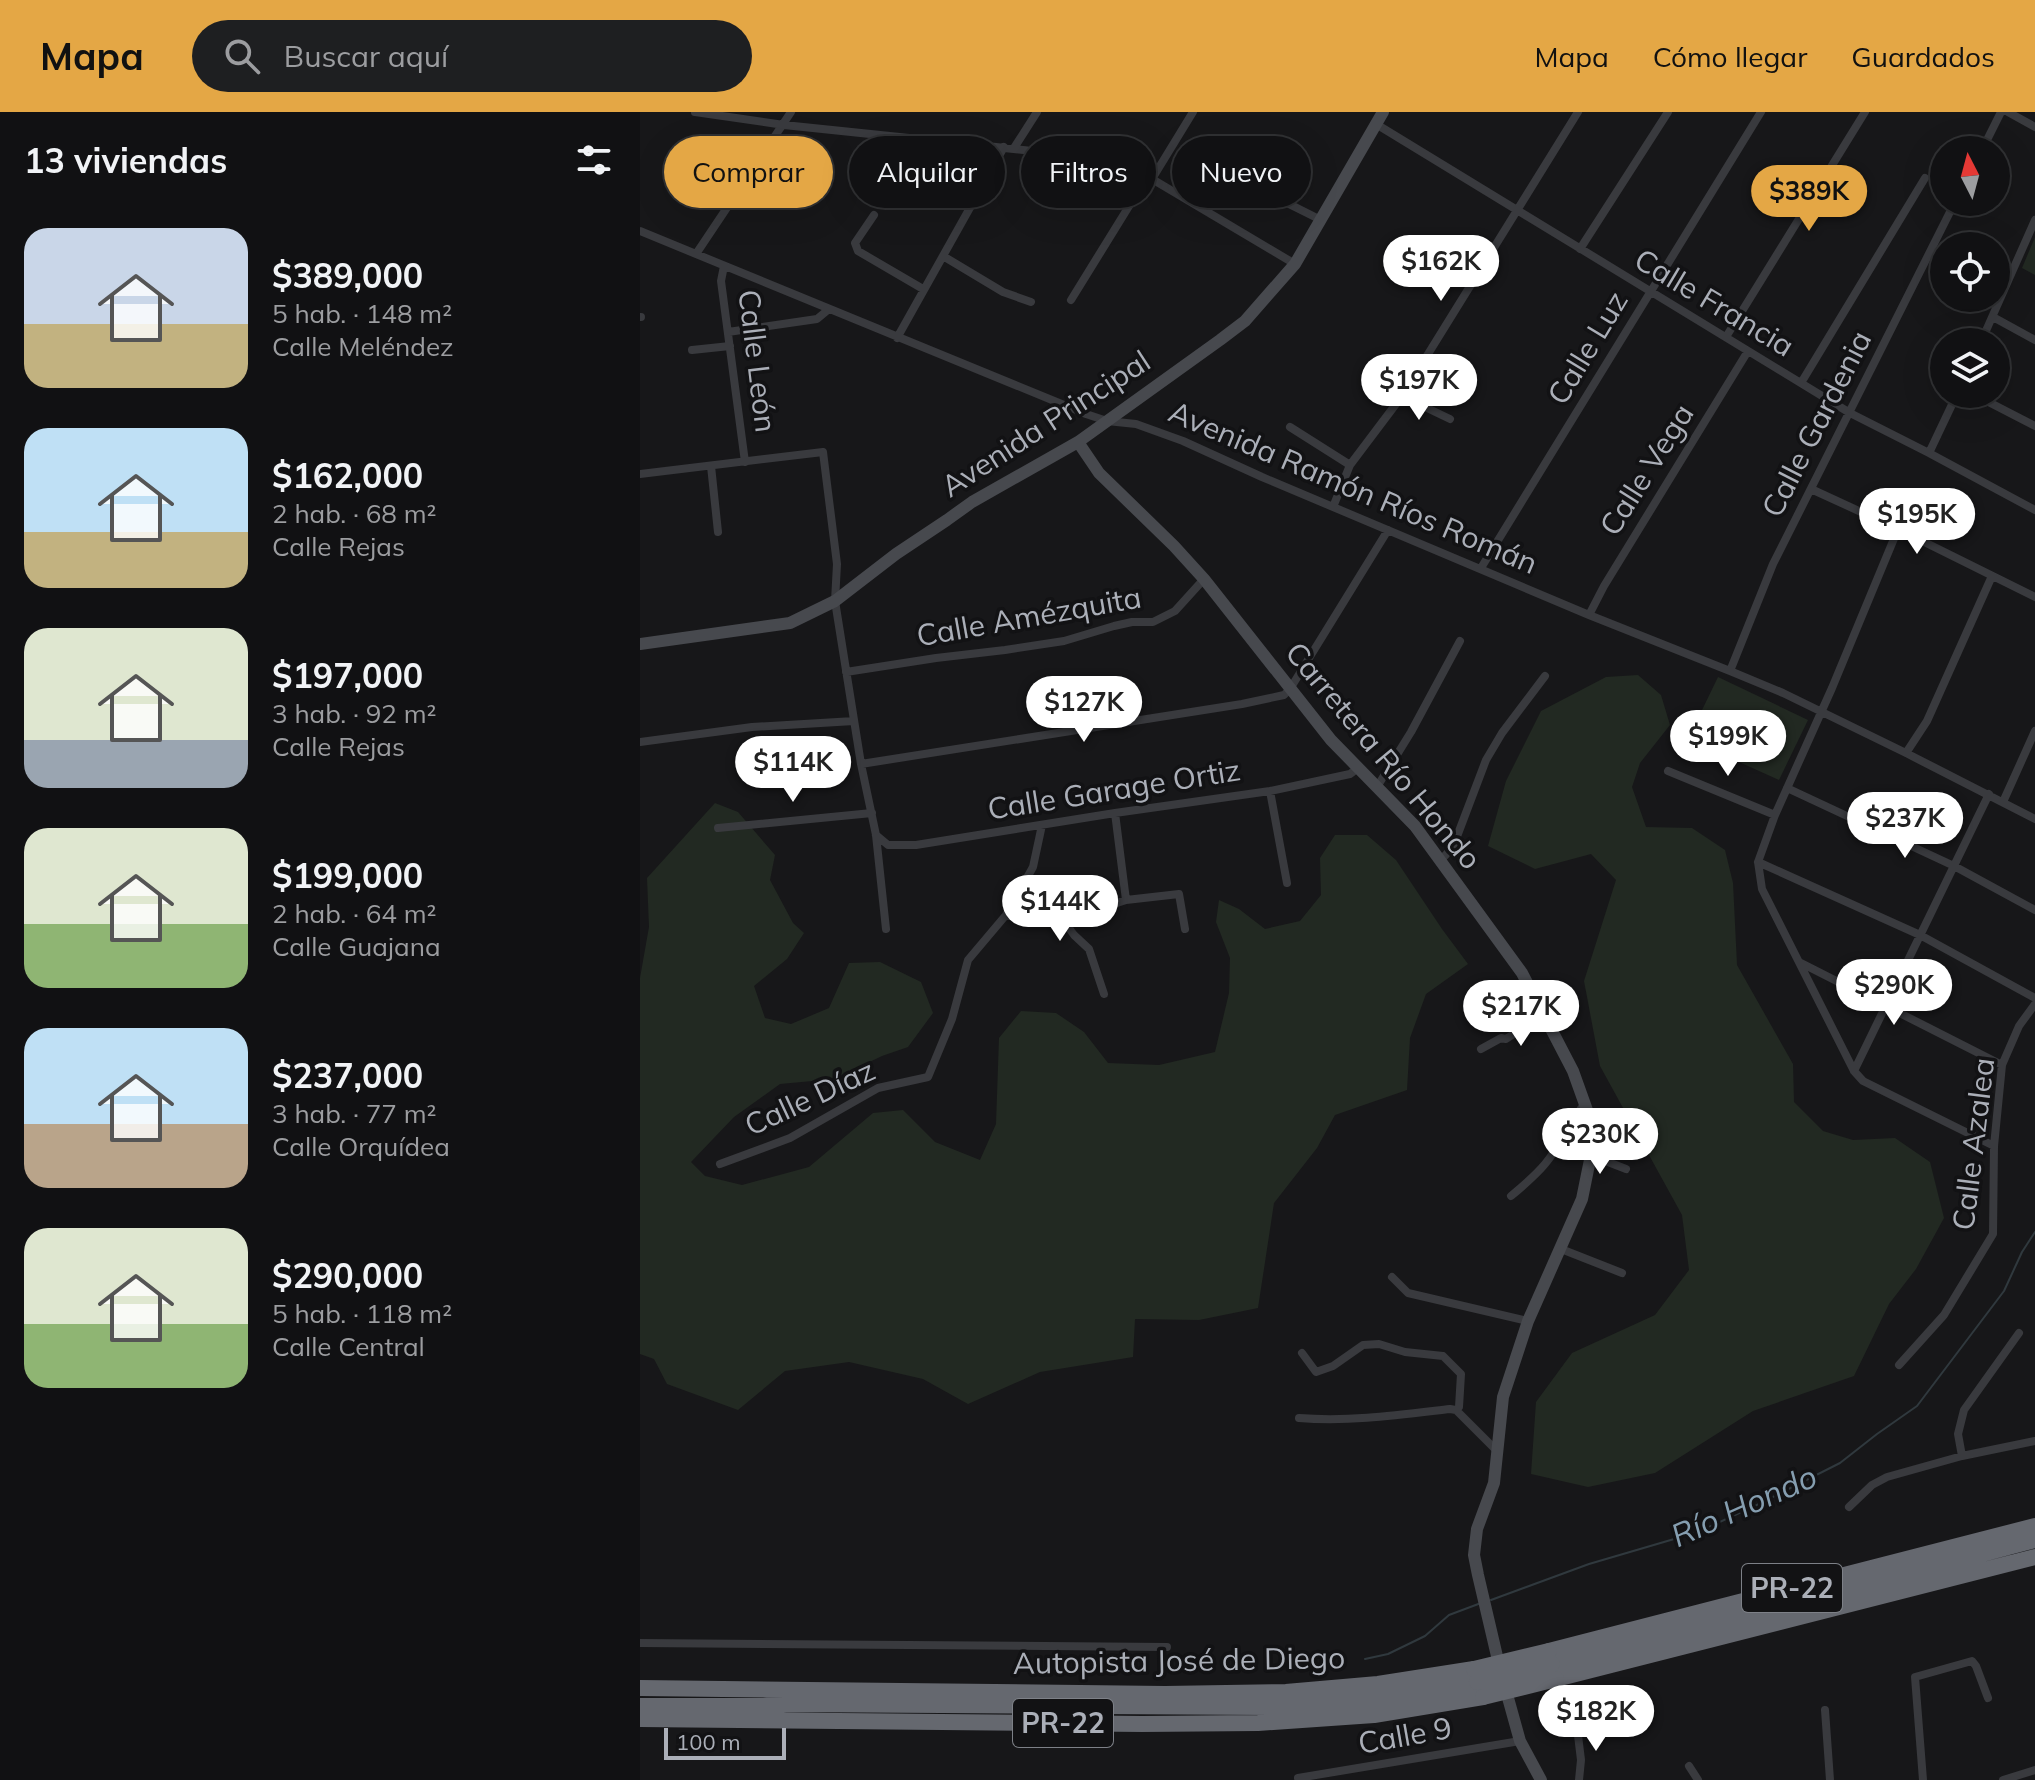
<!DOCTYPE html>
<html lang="es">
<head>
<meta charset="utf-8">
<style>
	:root { --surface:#111113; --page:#1e1f21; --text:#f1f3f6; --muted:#9c9da0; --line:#303133; --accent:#e4a745 }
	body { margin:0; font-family:Mulish,sans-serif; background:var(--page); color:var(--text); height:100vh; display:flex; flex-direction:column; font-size:30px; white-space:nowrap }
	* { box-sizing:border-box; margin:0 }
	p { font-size:26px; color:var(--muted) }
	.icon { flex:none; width:44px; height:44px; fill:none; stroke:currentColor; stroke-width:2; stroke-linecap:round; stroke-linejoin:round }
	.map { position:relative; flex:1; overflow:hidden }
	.sheet { display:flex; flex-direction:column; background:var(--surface); width:640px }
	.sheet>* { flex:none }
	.top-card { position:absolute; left:24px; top:24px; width:760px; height:72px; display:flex; gap:16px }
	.needle { width:52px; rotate:354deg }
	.fabs { position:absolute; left:1290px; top:24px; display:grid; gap:16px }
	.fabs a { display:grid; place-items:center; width:80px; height:80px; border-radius:50%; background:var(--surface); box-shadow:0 8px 32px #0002,0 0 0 2px var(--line); font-size:40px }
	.scale { position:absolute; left:24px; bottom:20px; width:122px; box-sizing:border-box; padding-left:8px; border:4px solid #abafb8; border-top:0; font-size:22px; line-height:28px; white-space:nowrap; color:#abafb8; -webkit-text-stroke:6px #121214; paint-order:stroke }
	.price { position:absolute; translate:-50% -68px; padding:0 18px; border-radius:28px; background:#fff; color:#222; font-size:26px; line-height:52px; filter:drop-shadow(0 2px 4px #0008) }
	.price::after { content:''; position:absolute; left:50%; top:48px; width:24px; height:18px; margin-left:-12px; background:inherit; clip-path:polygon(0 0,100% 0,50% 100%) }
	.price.current { background:var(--accent); color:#111 }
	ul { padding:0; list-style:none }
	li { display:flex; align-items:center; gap:24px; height:200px; padding:0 24px }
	li span { display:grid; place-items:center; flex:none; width:224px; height:160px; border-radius:24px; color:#555 }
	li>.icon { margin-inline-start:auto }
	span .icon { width:96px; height:96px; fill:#fffc; stroke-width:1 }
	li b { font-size:34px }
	h2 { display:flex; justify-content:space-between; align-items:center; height:96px; padding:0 24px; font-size:34px }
	.chip { padding:0 28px; border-radius:36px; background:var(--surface); box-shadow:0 8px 32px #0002,0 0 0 2px var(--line); font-size:28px; line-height:72px }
	.chip.current { background:var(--accent); color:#111 }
	header { display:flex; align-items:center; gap:48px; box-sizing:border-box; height:112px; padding:0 40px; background:var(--accent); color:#111 }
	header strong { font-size:38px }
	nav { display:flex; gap:44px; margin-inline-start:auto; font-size:28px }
	.search { width:560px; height:72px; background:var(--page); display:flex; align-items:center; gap:20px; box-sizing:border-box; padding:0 28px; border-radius:44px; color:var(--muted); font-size:30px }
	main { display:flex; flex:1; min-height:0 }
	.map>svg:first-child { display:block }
</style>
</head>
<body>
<header>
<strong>Mapa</strong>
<div class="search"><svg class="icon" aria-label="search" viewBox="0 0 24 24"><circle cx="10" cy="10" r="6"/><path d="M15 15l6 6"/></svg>Buscar aquí</div>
<nav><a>Mapa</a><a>Cómo llegar</a><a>Guardados</a></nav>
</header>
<main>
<section class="sheet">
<h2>13 viviendas<svg class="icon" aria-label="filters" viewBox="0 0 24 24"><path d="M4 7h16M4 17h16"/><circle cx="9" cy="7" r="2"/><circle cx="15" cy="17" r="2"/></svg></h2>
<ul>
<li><span style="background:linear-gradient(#c9d6e8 60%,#c2b280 0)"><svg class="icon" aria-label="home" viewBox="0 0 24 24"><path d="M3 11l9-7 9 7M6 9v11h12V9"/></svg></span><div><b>$389,000</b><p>5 hab. · 148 m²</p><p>Calle Meléndez</p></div></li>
<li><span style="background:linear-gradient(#bfe0f5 65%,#c2b280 0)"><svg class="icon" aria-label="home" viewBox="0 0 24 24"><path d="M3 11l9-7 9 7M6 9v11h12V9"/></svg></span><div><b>$162,000</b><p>2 hab. · 68 m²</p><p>Calle Rejas</p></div></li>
<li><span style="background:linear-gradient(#dfe7d0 70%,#9aa5b1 0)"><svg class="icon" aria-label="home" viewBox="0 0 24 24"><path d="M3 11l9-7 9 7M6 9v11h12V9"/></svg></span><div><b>$197,000</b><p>3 hab. · 92 m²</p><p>Calle Rejas</p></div></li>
<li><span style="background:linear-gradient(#dfe7d0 60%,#8fb573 0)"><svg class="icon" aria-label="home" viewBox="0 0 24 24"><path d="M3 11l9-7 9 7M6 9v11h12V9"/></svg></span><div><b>$199,000</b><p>2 hab. · 64 m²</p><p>Calle Guajana</p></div></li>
<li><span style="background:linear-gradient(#bfe0f5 60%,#b9a48a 0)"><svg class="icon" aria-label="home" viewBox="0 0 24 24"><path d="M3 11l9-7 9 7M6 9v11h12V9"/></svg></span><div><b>$237,000</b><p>3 hab. · 77 m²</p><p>Calle Orquídea</p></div></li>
<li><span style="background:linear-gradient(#dfe7d0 60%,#8fb573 0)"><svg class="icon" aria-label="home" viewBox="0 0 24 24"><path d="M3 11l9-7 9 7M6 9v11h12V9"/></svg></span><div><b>$290,000</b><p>5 hab. · 118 m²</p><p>Calle Central</p></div></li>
</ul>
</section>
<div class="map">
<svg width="1395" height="1668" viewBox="0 0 1395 1668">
	<rect width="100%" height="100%" fill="#171719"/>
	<path fill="#222922" d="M1395,125V163L1382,156Z
		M998,563L1021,583L1030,613L1000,651L992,675L1006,715L1052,716L1085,738L1093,771L1097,853L1153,952L1154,990L1183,1019L1213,1028L1255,1026L1290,1050L1304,1106L1276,1157L1249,1192L1214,1264L1113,1299L1015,1361L948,1375L891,1362L896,1290L932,1241L1015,1203L1049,1158L1042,1103L960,954L944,869L976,768L951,742L895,757L848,734L866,669L901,599L966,565Z
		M1078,565L1168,608L1139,668L1048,627Z
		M75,691L98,700L135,743L130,768L153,811L164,821L147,847L114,874L125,906L151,912L189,896L209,851L240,850L281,870L293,901L268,935L242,944L194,967L140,972L94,1005L51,1050L65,1064L102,1073L169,1055L233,1001L263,998L295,1030L340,1048L356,1012L359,926L381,899L416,901L444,920L468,951L519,953L575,940L589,881L590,846L576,810L579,788L599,797L625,817L660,809L681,783L680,746L695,723H727L756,748L802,817L828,852L786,882L770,926L767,978L695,1003L677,1036L634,1091L618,1196L559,1208L495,1207L493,1245L400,1260L328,1292L283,1267L209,1250L145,1259L98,1298L27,1272L14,1247L0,1242V866L9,815L7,766Z"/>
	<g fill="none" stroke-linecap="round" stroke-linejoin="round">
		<path stroke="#30393e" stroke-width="2" d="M851,1488L949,1452L1058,1420L1119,1392L1200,1351L1237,1322L1277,1294L1364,1179L1382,1140L1395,1120
			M725,1547L748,1542L785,1524L809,1503L841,1491"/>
		<path stroke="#393a3e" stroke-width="8" d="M55,0L144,13L451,45L512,67L655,152
			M1368,0L1395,15
			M736,12L1210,301L1289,341L1395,398
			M374,36L397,0
			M1342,38L1361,0
			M512,67L553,0
			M605,70L681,108
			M234,103L215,131L218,139L283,177
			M0,119L446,302L467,309L496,312L543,329L622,365L949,503L1090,559L1143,581L1266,641L1395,707
			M940,137L1028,0
			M56,142L151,0
			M303,144L363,180L391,190
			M84,154L81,169L105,350
			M431,188L507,65
			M0,205H1
			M1353,205L1395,228
			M88,220L177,207L189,197
			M1086,225L1225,0
			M257,226L364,35
			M1341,230L1395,108
			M52,238L90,234
			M1161,271L1285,66
			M1333,282L1395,314
			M762,284L810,307
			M650,315L710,353
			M1289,341L1317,282
			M71,354L78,420
			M0,362L183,340L197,452L195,489L221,652L236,723L246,817
			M1171,377L1258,417L1395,485
			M693,395L710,353L762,284L938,0
			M1258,417L1192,576L1135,703L1118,750L1122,777L1214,959L1223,969L1354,1034
			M841,456L1121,0
			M949,503L964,474L1108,239
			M1090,559L1133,452L1315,90
			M206,560L296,546L365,538L424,529L474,514L492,510H513L535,499L564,467
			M0,630L112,615L214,609
			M1266,641L1287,609L1352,464
			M221,652L602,592L644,583L650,577L748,418
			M1028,659L1135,703
			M737,675L771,620L820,529
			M1147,676L1314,754L1395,798
			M630,679L647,771
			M1363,690L1395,619
			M475,701L486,788
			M78,716L232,701
			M236,723L248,733H276L475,701L630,679L710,662L718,656
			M800,749L813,735L846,648L862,621L905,564
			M1118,750L1280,823L1395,886
			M471,793L486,788L539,782L545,817
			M366,803L377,806L421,805L434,823L449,837L464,882
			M1161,851L1362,953
			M841,937L861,926L866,927L903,903
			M1214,959L1349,682
			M952,1038L968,1050L986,1057
			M80,1052L150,1026L238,976L288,965L312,907L328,848L366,803L393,755L402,713
			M871,1084C883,1074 895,1064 905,1052C920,1034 930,1011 945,991
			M921,1137L982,1161
			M752,1165L768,1181L888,1209
			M662,1241L676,1260L693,1254L723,1233L739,1232L765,1240L803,1244L821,1262L819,1295L816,1298
			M1259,1253L1304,1203L1353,1122L1354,1034L1362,953L1379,914L1395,892
			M659,1306C710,1310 759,1303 810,1297L816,1298L858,1340
			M1322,1344L1318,1322L1324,1298L1379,1221
			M1209,1395L1232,1373L1247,1365L1322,1344L1395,1329
			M0,1531L527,1535
			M1185,1598L1190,1668
			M937,1615L941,1648L939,1668
			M1049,1654L1058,1668
			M658,1666L880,1629
			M1283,1668L1275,1565L1332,1549L1336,1554L1348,1586
			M1363,1668L1395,1658"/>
		<path stroke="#47494e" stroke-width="12" d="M438,330L459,361L534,434L564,467L691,628L775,714L882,861L933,959L952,1012V1038L942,1087L888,1209L863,1285L854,1371L837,1417L834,1443L838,1463L860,1557
			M0,532L150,511L195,489L256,442L307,408L332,390L438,330L580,228L605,209L655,152L743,0
			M865,1575L880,1629L901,1668"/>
		<path stroke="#65686f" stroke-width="16" d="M909,1539L1395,1414
			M912,1552L1089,1509L1395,1428
			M916,1567L1395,1445
			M0,1576L525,1582L646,1580L738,1572L834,1557
			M0,1594H124L149,1592L630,1595L749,1586L837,1570
			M0,1607L502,1612L618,1611L734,1603L843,1585"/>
		<path stroke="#65686f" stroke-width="16" d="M834,1557L909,1539
			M837,1570L912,1552
			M843,1585L916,1567"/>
	</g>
	<g text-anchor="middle" stroke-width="7" stroke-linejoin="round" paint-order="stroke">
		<g fill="#121214" stroke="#7d8087" stroke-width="2">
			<rect x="1102" y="1452" width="100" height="48" rx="6"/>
			<rect x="373" y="1587" width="100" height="48" rx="6"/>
		</g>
		<g font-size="28" font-weight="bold" fill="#abafb8">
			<text x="1152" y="1486">PR-22</text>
			<text x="423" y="1621">PR-22</text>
		</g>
		<g font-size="30" fill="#abafb8" stroke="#121214">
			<text transform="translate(1074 191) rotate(31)" y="10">Calle Francia</text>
			<text transform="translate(948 236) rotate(-59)" y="10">Calle Luz</text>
			<text transform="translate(117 249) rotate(83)" y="10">Calle León</text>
			<text transform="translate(406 312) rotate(-33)" y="10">Avenida Principal</text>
			<text transform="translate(1177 312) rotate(-63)" y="10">Calle Gardenia</text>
			<text transform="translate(1007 358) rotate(-58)" y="10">Calle Vega</text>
			<text transform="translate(713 376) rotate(23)" y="10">Avenida Ramón Ríos Román</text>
			<text transform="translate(389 505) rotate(-10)" y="10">Calle Amézquita</text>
			<text transform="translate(743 644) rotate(50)" y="10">Carretera Río Hondo</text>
			<text transform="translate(474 678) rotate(-9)" y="10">Calle Garage Ortiz</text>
			<text transform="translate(170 986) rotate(-25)" y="10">Calle Díaz</text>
			<text transform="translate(1334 1032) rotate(-83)" y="10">Calle Azalea</text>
			<text transform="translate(539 1549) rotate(-1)" y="10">Autopista José de Diego</text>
			<text transform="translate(765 1624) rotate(-10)" y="10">Calle 9</text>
		</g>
		<g font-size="32" font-style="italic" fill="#859eb0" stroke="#121214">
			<text transform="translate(1104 1394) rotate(-24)" y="11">Río Hondo</text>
		</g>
	</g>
</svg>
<div class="fabs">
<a><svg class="needle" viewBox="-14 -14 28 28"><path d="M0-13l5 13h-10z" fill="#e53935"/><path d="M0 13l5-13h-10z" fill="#9c9da0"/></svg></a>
<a><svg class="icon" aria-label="locate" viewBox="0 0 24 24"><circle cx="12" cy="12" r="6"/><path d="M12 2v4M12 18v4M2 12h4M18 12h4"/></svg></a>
<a><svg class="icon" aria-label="layers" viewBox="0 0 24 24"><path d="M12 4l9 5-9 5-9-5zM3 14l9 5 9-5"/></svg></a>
</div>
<div class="scale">100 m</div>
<b class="price current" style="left:1169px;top:121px">$389K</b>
<b class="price" style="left:801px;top:191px">$162K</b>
<b class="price" style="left:779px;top:310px">$197K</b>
<b class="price" style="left:1277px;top:444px">$195K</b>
<b class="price" style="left:444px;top:632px">$127K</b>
<b class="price" style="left:1088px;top:666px">$199K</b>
<b class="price" style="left:153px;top:692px">$114K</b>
<b class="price" style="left:1265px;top:748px">$237K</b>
<b class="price" style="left:420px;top:831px">$144K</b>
<b class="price" style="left:1254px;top:915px">$290K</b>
<b class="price" style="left:881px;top:936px">$217K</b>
<b class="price" style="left:960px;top:1064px">$230K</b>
<b class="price" style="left:956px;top:1641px">$182K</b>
<div class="top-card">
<a class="chip current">Comprar</a>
<a class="chip">Alquilar</a>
<a class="chip">Filtros</a>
<a class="chip">Nuevo</a>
</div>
</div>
</main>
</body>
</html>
